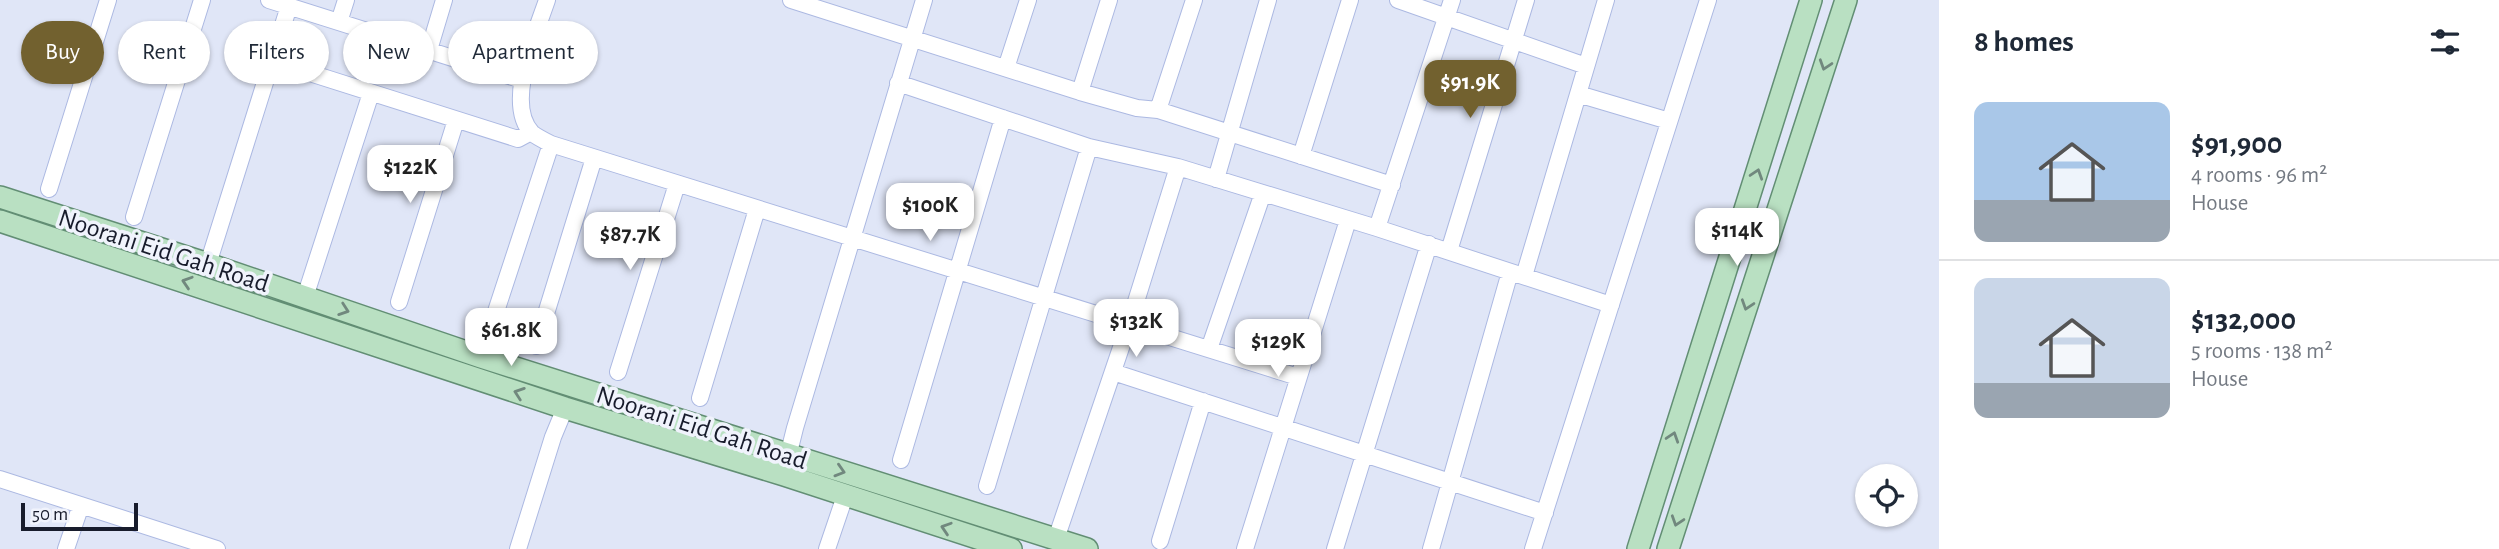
<!DOCTYPE html>
<html lang="en">
<head>
<meta charset="utf-8">
<style>
	:root { --surface:#fff; --page:#f6f6f7; --text:#1f2937; --muted:#747a83; --line:#e0e1e3; --accent:#72612f }
	body { margin:0; font-family:"Alegreya Sans",sans-serif; background:var(--page); color:var(--text); height:100vh; display:flex; flex-direction:column; font-size:26px; white-space:nowrap }
	* { box-sizing:border-box; margin:0 }
	p { font-size:23px; color:var(--muted) }
	.icon { flex:none; width:38px; height:38px; fill:none; stroke:currentColor; stroke-width:2; stroke-linecap:round; stroke-linejoin:round }
	.map { position:relative; flex:1; overflow:hidden }
	.side { display:flex; flex-direction:column; background:var(--surface); width:560px }
	.side>* { flex:none }
	.guide { position:absolute; left:21px; top:21px; width:665px; height:63px; display:flex; gap:14px }
	.fabs { position:absolute; left:1855px; top:464px; display:grid; gap:14px }
	.fabs a { display:grid; place-items:center; width:63px; height:63px; border-radius:50%; background:var(--surface); box-shadow:0 2px 5px #0004; font-size:35px }
	.scale { position:absolute; left:21px; bottom:18px; width:117px; box-sizing:border-box; padding-left:7px; border:4px solid #181c2c; border-top:0; font-size:19px; line-height:24px; white-space:nowrap; color:#181c2c; -webkit-text-stroke:5px #f0f3fc; paint-order:stroke }
	.price { position:absolute; translate:-50% -60px; padding:0 16px; border-radius:14px; background:#fff; color:#222; font-size:23px; line-height:46px; filter:drop-shadow(0 2px 4px #0008) }
	.price::after { content:''; position:absolute; left:50%; top:42px; width:21px; height:16px; margin-left:-10px; background:inherit; clip-path:polygon(0 0,100% 0,50% 100%) }
	.price.current { background:var(--accent); color:#fff }
	ul { padding:0; list-style:none }
	li { display:flex; align-items:center; gap:21px; height:175px; padding:0 35px }
	li+li { border-top:2px solid var(--line) }
	li span { display:grid; place-items:center; flex:none; width:196px; height:140px; border-radius:14px; color:#555 }
	li>.icon { margin-inline-start:auto }
	span .icon { width:84px; height:84px; fill:#fffc; stroke-width:1 }
	li b { font-size:30px }
	h2 { display:flex; justify-content:space-between; align-items:center; height:84px; padding:0 35px; font-size:30px }
	.pill { padding:0 24px; border-radius:32px; background:var(--surface); box-shadow:0 2px 5px #0004; font-size:24px; line-height:63px }
	.pill.current { background:var(--accent); color:#fff }
	main { display:flex; flex:1; min-height:0 }
	.map>svg:first-child { display:block }
</style>
</head>
<body>
<main>
<div class="map">
<svg width="1939" height="549" viewBox="0 0 1939 549">
	<rect width="100%" height="100%" fill="#e0e6f7"/>
	<g fill="none" stroke-linecap="round" stroke-linejoin="round">
		<g stroke="#acb9e2" stroke-width="18">
			<path id="minor" d="M269,0L522,80
				M791,0L1080,92L1137,108L1158,110L1392,185
				M1398,0L1586,66
				M339,22L346,0
				M429,50L444,0
				M272,61L518,139L531,132
				M1006,68L1028,0
				M898,83L1089,147L1178,167L1377,228L1611,305
				M1080,92L1109,0
				M1578,94L1669,121
				M1158,110L1194,0
				M551,144L1298,377
				M1301,156L1350,0
				M1216,179L1268,0
				M49,189L108,0
				M134,217L202,0
				M1377,228L1452,0
				M1449,251L1526,0
				M208,264L289,6
				M1524,276L1606,0
				M305,297L371,93
				M399,302L456,120
				M536,346L594,158
				M1209,349L1263,193
				M481,357L551,144C545,141 537,137 532,133C504,104 536,33 547,0
				M618,372L677,184
				M1113,372L1545,513
				M700,398L757,209
				M901,460L1003,118
				M786,464L795,428L924,0
				M0,479L217,549
				M987,486L1089,147
				M1056,539L1129,324L1178,167
				M1160,541L1203,401
				M66,549L81,505
				M518,549L553,437L565,408
				M827,549L845,496
				M1245,549L1348,220
				M1335,549L1429,244
				M1431,549L1510,272
				M1533,549L1708,0"/>
		</g>
		<g stroke="#628e74" stroke-width="24">
			<path id="major" d="M0,197L208,264L481,357L1087,549
				M0,221L565,408L784,475L1011,549
				M1638,549L1811,0
				M1668,549L1846,0"/>
		</g>
		<use href="#minor" stroke="#fff" stroke-width="16"/>
		<use href="#major" stroke="#b9e0c2" stroke-width="21"/>
	</g>
	<defs><path id="oneway-chevron" d="M-2-3.5L2.5 0L-2 3.5" fill="none" stroke-width="1.6" stroke-linecap="round" stroke-linejoin="round" transform="scale(1.75)"/></defs>
	<g stroke="#71887e">
		<use href="#oneway-chevron" transform="translate(1825 65) rotate(108)"/>
		<use href="#oneway-chevron" transform="translate(1757 174) rotate(-72)"/>
		<use href="#oneway-chevron" transform="translate(187 282) rotate(-162)"/>
		<use href="#oneway-chevron" transform="translate(1747 305) rotate(108)"/>
		<use href="#oneway-chevron" transform="translate(344 310) rotate(19)"/>
		<use href="#oneway-chevron" transform="translate(519 393) rotate(-161)"/>
		<use href="#oneway-chevron" transform="translate(1673 437) rotate(-72)"/>
		<use href="#oneway-chevron" transform="translate(840 471) rotate(17)"/>
		<use href="#oneway-chevron" transform="translate(1677 521) rotate(108)"/>
		<use href="#oneway-chevron" transform="translate(946 528) rotate(-162)"/>
	</g>
	<g text-anchor="middle" stroke-width="7" stroke-linejoin="round" paint-order="stroke">
		<g font-size="26" fill="#181c2c" stroke="#f0f3fc">
			<text transform="translate(164 250) rotate(18)" y="9">Noorani Eid Gah Road</text>
			<text transform="translate(702 427) rotate(18)" y="9">Noorani Eid Gah Road</text>
		</g>
	</g>
</svg>
<div class="fabs">
<a><svg class="icon" aria-label="locate" viewBox="0 0 24 24"><circle cx="12" cy="12" r="6"/><path d="M12 2v4M12 18v4M2 12h4M18 12h4"/></svg></a>
</div>
<div class="scale">50 m</div>
<b class="price current" style="left:1470px;top:120px">$91.9K</b>
<b class="price" style="left:410px;top:205px">$122K</b>
<b class="price" style="left:930px;top:243px">$100K</b>
<b class="price" style="left:1737px;top:268px">$114K</b>
<b class="price" style="left:630px;top:272px">$87.7K</b>
<b class="price" style="left:1136px;top:359px">$132K</b>
<b class="price" style="left:511px;top:368px">$61.8K</b>
<b class="price" style="left:1278px;top:379px">$129K</b>
<div class="guide">
<a class="pill current">Buy</a>
<a class="pill">Rent</a>
<a class="pill">Filters</a>
<a class="pill">New</a>
<a class="pill">Apartment</a>
</div>
</div>
<section class="side">
<h2>8 homes<svg class="icon" aria-label="filters" viewBox="0 0 24 24"><path d="M4 7h16M4 17h16"/><circle cx="9" cy="7" r="2"/><circle cx="15" cy="17" r="2"/></svg></h2>
<ul>
<li><span style="background:linear-gradient(#a9c7e8 70%,#9aa5b1 0)"><svg class="icon" aria-label="home" viewBox="0 0 24 24"><path d="M3 11l9-7 9 7M6 9v11h12V9"/></svg></span><div><b>$91,900</b><p>4 rooms · 96 m²</p><p>House</p></div></li>
<li><span style="background:linear-gradient(#c9d6e8 75%,#9aa5b1 0)"><svg class="icon" aria-label="home" viewBox="0 0 24 24"><path d="M3 11l9-7 9 7M6 9v11h12V9"/></svg></span><div><b>$132,000</b><p>5 rooms · 138 m²</p><p>House</p></div></li>
</ul>
</section>
</main>
</body>
</html>
